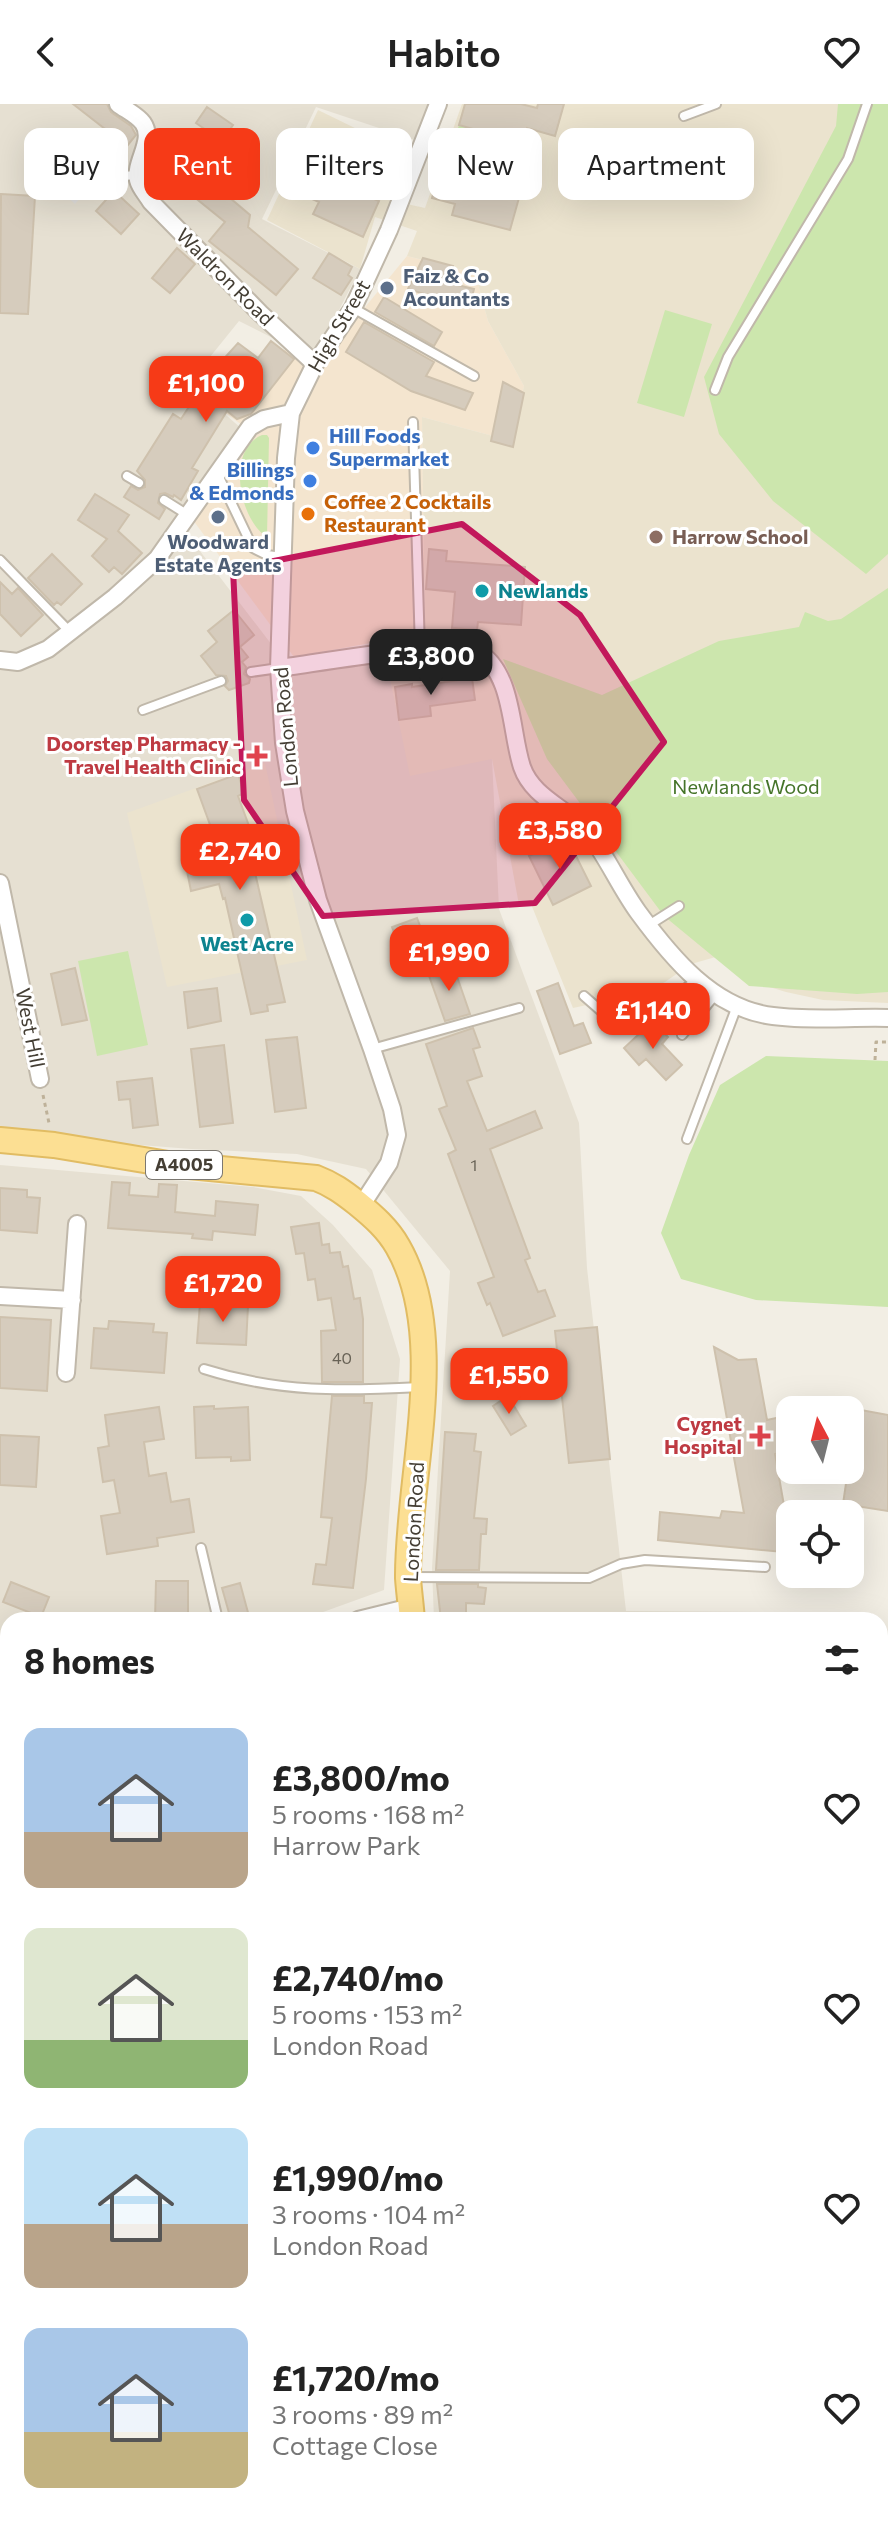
<!DOCTYPE html>
<html lang="en">
<head>
<meta charset="utf-8">
<style>
	:root { --surface:#fff; --page:#f6f6f6; --text:#222; --muted:#767676; --accent:#f63a17 }
	body { margin:0; font-family:Commissioner,sans-serif; background:var(--page); color:var(--text); height:100vh; display:flex; flex-direction:column; font-size:30px; white-space:nowrap }
	* { box-sizing:border-box; margin:0 }
	p { font-size:26px; color:var(--muted) }
	.icon { flex:none; width:44px; height:44px; fill:none; stroke:currentColor; stroke-width:2; stroke-linecap:round; stroke-linejoin:round }
	.map { position:relative; flex:1; overflow:hidden }
	.drawer { position:absolute; left:0px; top:1508px; width:888px; height:912px; display:flex; flex-direction:column; background:var(--surface); border-radius:24px 24px 0 0; box-shadow:0 8px 32px #0002 }
	.drawer>* { flex:none }
	.hud { position:absolute; left:24px; top:24px; width:840px; height:72px; display:flex; gap:16px }
	.needle { width:52px; rotate:353deg }
	.buttons { position:absolute; left:776px; top:1292px; display:grid; gap:16px }
	.buttons a { display:grid; place-items:center; width:88px; height:88px; border-radius:16px; background:var(--surface); box-shadow:0 8px 32px #0002; font-size:40px }
	.price { position:absolute; translate:-50% -68px; padding:0 18px; border-radius:16px; background:var(--accent); color:#fff; font-size:26px; line-height:52px; filter:drop-shadow(0 2px 4px #0008) }
	.price::after { content:''; position:absolute; left:50%; top:48px; width:24px; height:18px; margin-left:-12px; background:inherit; clip-path:polygon(0 0,100% 0,50% 100%) }
	.price.on { background:#222; color:#fff }
	ul { padding:0; list-style:none }
	li { display:flex; align-items:center; gap:24px; height:200px; padding:0 24px }
	li span { display:grid; place-items:center; flex:none; width:224px; height:160px; border-radius:16px; color:#555 }
	li>.icon { margin-inline-start:auto }
	span .icon { width:96px; height:96px; fill:#fffc; stroke-width:1 }
	li b { font-size:34px }
	h2 { display:flex; justify-content:space-between; align-items:center; height:96px; padding:0 24px; font-size:34px }
	.pill { padding:0 28px; border-radius:16px; background:var(--surface); box-shadow:0 8px 32px #0002; font-size:28px; line-height:72px }
	.pill.on { background:var(--accent); color:#fff }
	header { display:flex; justify-content:space-between; align-items:center; height:104px; padding:0 24px; background:var(--surface); font-size:36px; font-weight:600 }
	.map>svg:first-child { display:block }
</style>
</head>
<body>
<header><svg class="icon" aria-label="back" viewBox="0 0 24 24"><path d="M15 5l-7 7 7 7"/></svg>Habito<svg class="icon" aria-label="heart" viewBox="0 0 24 24"><path d="M12 20l-8-8c-3-5 5-10 8-4 3-6 11-1 8 4z"/></svg></header>
<div class="map">
<svg width="888" height="2420" viewBox="0 0 888 2420">
	<rect width="100%" height="100%" fill="#f2eee4"/>
	<path fill="#e6e0d2" d="M0,0H431L421,38L316,3L262,115L360,165L314,255L239,217L189,279L242,325L180,421L288,562L387,560L411,671L492,654L499,805L579,1019L587,1164L626,1507L872,1509V1516H434L432,1464L450,1167L366,1065L297,1050L191,1045L0,1030Z
		M0,1061L253,1083L301,1092L333,1121L372,1166L400,1255L384,1486L301,1516H8V2289L0,2299Z
		M888,1741V2080L880,2053V1749Z
		M888,2251V2420H721L730,2412H880V2259Z
		M484,2412H699L694,2420H484Z"/>
	<path fill="#f4e5cf" d="M407,152L475,169L488,217L524,282L512,337L422,313L425,529L294,553L190,412L246,324L219,304L259,251L275,260L286,244L316,263Z"/>
	<path fill="#ebe3ce" d="M462,0H888V899L823,896L786,888L756,879L719,852L691,860L665,878L642,889L573,904L531,800L519,801L492,655L410,672L387,560L431,552L425,529L422,313L512,337L524,282L488,217L475,169L407,152L417,127L375,113L360,165L267,116L318,6L400,46L384,95L425,104Z
		M265,659L307,856L167,883L127,709Z"/>
	<path fill="#cce6ad" d="M838,0H888V450L866,470L773,397L719,330L704,273L836,22Z
		M459,21L483,28L467,84L443,77Z
		M665,206L712,220L684,313L637,299Z
		M262,331H267L269,334L267,433C240,417 225,346 262,331Z
		M888,484V888L857,890L749,882L664,812L547,655L503,555L602,591L719,537L799,523L805,508L828,517L841,515Z
		M128,847L148,941L97,952L78,857Z
		M766,952L888,957V1203L756,1196L681,1175L661,1129L689,1051L720,981Z
		M8,2292V2412H481V2420H0V2304Z"/>
	<path fill="#e2e0dd" d="M169,37L189,53L159,90L146,79V65Z
		M70,46L99,73L75,100L46,73Z"/>
	<path fill="#d6ccbd" stroke="#cec1ad" stroke-width="2" d="M73,0H107L111,8L131,22L136,31L127,42Z
		M465,0H521L537,4L538,0H564L555,32L527,24L519,55L529,58L510,126L452,111L455,100L432,94L437,76L467,84L483,28L459,21Z
		M207,3L233,21L222,37L196,19Z
		M363,26L388,37L364,91L379,97L363,133L313,110L319,98L303,91L312,72L298,65L315,29L353,47Z
		M193,59L202,66L207,60L231,78L223,88L250,111L248,123L298,165L276,191L209,137L225,118L177,79Z
		M114,87L139,110L121,130L96,107Z
		M1,90L35,92L28,210L0,209Z
		M177,144L195,160L170,189L152,174Z
		M329,149L352,163L348,171L352,174L341,191L313,174Z
		M423,154L453,162L449,179L474,185L469,204L408,185Z
		M384,193L442,228L434,242L375,208Z
		M364,218L434,258L426,272L473,289L465,306L411,287L346,248Z
		M271,237L294,255L251,310L237,315L227,307L192,364L198,367L181,396L174,391L173,393L165,389L160,390L158,399L165,405L159,415L124,393L131,382L138,386L145,383V376L137,367L173,310L181,315L198,289L206,293L227,265L220,259L238,239L258,254Z
		M503,278L524,289L513,343L491,337Z
		M95,390L129,411L118,427L142,449L122,470L114,463L109,468L92,452L107,435L78,416Z
		M429,445L447,447L446,457L525,463L521,521L478,518L477,526L452,524L455,488L426,485Z
		M52,450L82,480L61,501L57,498L54,501L28,474Z
		M0,478L12,490L18,484L43,511L21,532L0,510Z
		M234,506L254,531L240,543L248,553L242,558L246,563L244,570L250,575L249,579L229,586L225,582L228,577L226,572L216,571L201,552L217,538L208,527Z
		M472,574L475,596L430,602L431,612L399,616L395,583L412,580V583Z
		M238,670L244,689L238,692L256,741L249,743L285,898L267,901L268,907L251,910L225,794L223,795L219,780L191,787L187,767L224,759L197,685Z
		M567,734L591,782L553,801L529,752Z
		M417,814L436,863L411,872L392,823Z
		M453,861L470,910L445,917L428,869Z
		M75,864L87,916L62,921L51,870Z
		M558,879L574,922L583,919L591,939L560,950L537,887Z
		M217,884L221,917L188,924L184,888Z
		M653,917L668,933L662,940L682,961L666,976L646,955L639,961L624,944Z
		M473,924L480,943L473,945L482,972L467,977L487,1027L535,1007L542,1024L490,1045L530,1154L525,1156L538,1188L545,1186L555,1212L503,1232L490,1199L487,1201L478,1179L494,1173L448,1050L456,1046L439,1005L447,1002L426,940Z
		M297,933L306,1004L275,1008L266,936Z
		M224,941L233,1019L200,1023L191,945Z
		M152,974L158,1021L133,1024L130,995L119,996L117,978Z
		M112,1078L130,1079L129,1091L158,1093L159,1080L177,1081L175,1108L215,1112L216,1097L258,1101L255,1131L213,1127L212,1136L192,1134L193,1130L108,1124Z
		M0,1084L27,1086V1093L40,1094L37,1129L0,1126Z
		M319,1119L322,1141L329,1140L330,1149L340,1148L343,1163L348,1162L354,1195L360,1194L363,1215V1278H322L321,1227L336,1226L331,1194L318,1196L315,1175L308,1176L304,1149L296,1150L291,1123Z
		M200,1199L248,1202L246,1241L197,1239Z
		M0,1213L51,1216L47,1287L0,1284Z
		M109,1217L154,1220L153,1228L167,1229L164,1269L91,1264L94,1224L108,1225Z
		M597,1223L610,1355L569,1359L555,1227Z
		M714,1243L738,1256L756,1255L767,1316L790,1311V1347L775,1350L786,1413L783,1448L658,1436L660,1408L720,1414L722,1407L744,1409Z
		M332,1292H364V1299H372L366,1375L353,1484L313,1480L316,1460L326,1461L332,1414L321,1413Z
		M508,1292L526,1322L511,1331L493,1302Z
		M214,1302V1305L248,1303L250,1356L231,1357V1353L196,1354L194,1303Z
		M159,1303L164,1335L144,1338L149,1372L166,1369L171,1398L189,1395L194,1428L157,1434L158,1442L107,1450L101,1412L120,1409L114,1376L103,1378L98,1344L109,1342L105,1311Z
		M850,1304L888,1311V1407L843,1400L848,1366H850Z
		M445,1328L476,1330L474,1347L481,1348L474,1414L487,1415L486,1430H481L479,1466H436Z
		M0,1331L39,1333L36,1383L0,1381Z
		M156,1477H188V1516H155Z
		M11,1478L49,1493L41,1513L3,1498Z
		M240,1479L250,1516H231L222,1484Z
		M437,1480H478V1483L486,1484L484,1500L466,1499V1516H441Z"/>
	<g fill="none" stroke-linecap="round" stroke-linejoin="round">
		<g stroke="#c0b8aa" stroke-width="12">
			<path id="lane" d="M684,12L716,0
				M78,75L137,71
				M353,204L474,272
				M715,286L728,253L848,55L867,0
				M413,318L420,545
				M218,371L253,444L267,451L282,453
				M127,372L139,379
				M164,396L188,411
				M0,456L71,529
				M251,568L279,564
				M143,606L221,577
				M649,821L679,802
				M584,892L616,920L637,915L697,877
				M682,931L716,890
				M372,945L519,904
				M687,1035L737,902
				M204,1265C280,1289 342,1287 421,1283
				M201,1444L218,1516
				M409,1473L589,1474L621,1460L645,1456L765,1463
				M880,2163L884,2194
				M676,2412L705,2417
				M573,2420L620,2412"/>
		</g>
		<g stroke="#c0b8aa" stroke-width="20">
			<path id="street" d="M118,0C126,6 137,11 143,19C155,36 134,58 138,76C140,84 147,91 151,98L260,209L315,260
				M0,556L18,558L48,545L115,493L157,455L250,323L264,315L291,309
				M279,564C312,560 456,534 477,547C514,569 510,627 522,663C533,695 570,705 590,731C608,755 620,783 638,808C671,853 713,905 773,912C810,917 850,913 888,914
				M0,779L40,975
				M361,1102L389,1059L397,1031L392,1005L372,945L318,796L295,707L284,639L279,564L286,354L291,309L315,260L353,204L389,126L438,0
				M0,1192L72,1196
				M66,1269L77,1120
				M358,1516L411,1503
				M0,1581H8
				M0,1618L8,1616
				M880,1714L888,1706
				M0,1902L5,1883L8,1830
				M880,1993L888,1991
				M0,2042L8,2045
				M880,2200L888,2191
				M733,2412L746,2420
				M704,2420L709,2412"/>
		</g>
		<g stroke="#e1bc63" stroke-width="28">
			<path id="primary" d="M0,1036L54,1041L168,1060L316,1074C332,1080 343,1088 357,1099C373,1112 388,1125 398,1143C450,1234 407,1374 408,1474C409,1488 411,1502 412,1516
				M880,2119L888,2127"/>
		</g>
		<path stroke="#beb199" stroke-width="3" stroke-dasharray="4 4" stroke-linecap="butt" d="M875,956L876,938H888
			M43,991L49,1019"/>
		<use href="#lane" stroke="#fff" stroke-width="8"/>
		<use href="#street" stroke="#fff" stroke-width="16"/>
		<use href="#primary" stroke="#fcdf93" stroke-width="24"/>
	</g>
	<path fill="#c2185b" fill-opacity="0.2" stroke="#c2185b" stroke-width="6" stroke-linejoin="round" d="M462,420L580,511L664,638L535,799L323,812L244,696L233,465Z"/>
	<g fill="#5c6f8a" stroke="#fff" stroke-width="3">
		<circle cx="387" cy="184" r="8"/>
		<circle cx="218" cy="413" r="8"/>
	</g>
	<g fill="#3f7fe0" stroke="#fff" stroke-width="3">
		<circle cx="313" cy="344" r="8"/>
		<circle cx="310" cy="377" r="8"/>
	</g>
	<circle fill="#e8710a" stroke="#fff" stroke-width="3" cx="308" cy="410" r="8"/>
	<circle fill="#8d6e63" stroke="#fff" stroke-width="3" cx="656" cy="433" r="8"/>
	<g fill="#0f9aa8" stroke="#fff" stroke-width="3">
		<circle cx="482" cy="487" r="8"/>
		<circle cx="247" cy="816" r="8"/>
	</g>
	<g fill="#e0444e" stroke="#fff" stroke-width="3">
		<path d="M253 640h8v8h8v8h-8v8h-8v-8h-8v-8h8z"/>
		<path d="M756 1320h8v8h8v8h-8v8h-8v-8h-8v-8h8z"/>
	</g>
	<g text-anchor="middle" stroke-width="6" stroke-linejoin="round" paint-order="stroke">
		<g font-size="16" fill="#686256">
			<text x="474" y="1067">1</text>
			<text x="342" y="1260">40</text>
		</g>
		<rect fill="#fff" stroke="#7c7871" stroke-width="2" x="146" y="1047" width="76" height="28" rx="6"/>
		<g font-size="18" font-weight="bold" fill="#443e34">
			<text x="184" y="1067">A4005</text>
		</g>
		<g font-size="20" font-weight="bold" fill="#4e5e75" stroke="#fff" text-anchor="start">
			<text x="403" y="179">Faiz &amp; Co<tspan x="403" dy="23">Acountants</tspan></text>
			<text x="218" y="445" text-anchor="middle">Woodward<tspan x="218" dy="23">Estate Agents</tspan></text>
		</g>
		<g font-size="20" fill="#443e34" stroke="#fff">
			<text transform="translate(225 173) rotate(45)" y="7">Waldron Road</text>
			<text transform="translate(339 222) rotate(-60)" y="7">High Street</text>
			<text transform="translate(286 623) rotate(-95)" y="7">London Road</text>
			<text transform="translate(30 924) rotate(79)" y="7">West Hill</text>
			<text transform="translate(414 1418) rotate(-87)" y="7">London Road</text>
		</g>
		<g font-size="20" font-weight="bold" fill="#366cbe" stroke="#fff" text-anchor="start">
			<text x="329" y="339">Hill Foods<tspan x="329" dy="23">Supermarket</tspan></text>
			<text x="294" y="373" text-anchor="end">Billings<tspan x="294" dy="23">&amp; Edmonds</tspan></text>
		</g>
		<g font-size="20" font-weight="bold" fill="#c56008" stroke="#fff" text-anchor="start">
			<text x="324" y="405">Coffee 2 Cocktails<tspan x="324" dy="23">Restaurant</tspan></text>
		</g>
		<g font-size="20" font-weight="bold" fill="#785e54" stroke="#fff" text-anchor="start">
			<text x="672" y="440">Harrow School</text>
		</g>
		<g font-size="20" font-weight="bold" fill="#0d838f" stroke="#fff" text-anchor="start">
			<text x="498" y="494">Newlands</text>
			<text x="247" y="847" text-anchor="middle">West Acre</text>
		</g>
		<g font-size="20" font-weight="bold" fill="#be3a42" stroke="#fff" text-anchor="end">
			<text x="241" y="647">Doorstep Pharmacy -<tspan x="241" dy="23">Travel Health Clinic</tspan></text>
			<text x="742" y="1327">Cygnet<tspan x="742" dy="23">Hospital</tspan></text>
		</g>
		<g font-size="20" fill="#457429" stroke="#fff">
			<text x="746" y="690">Newlands Wood</text>
		</g>
	</g>
</svg>
<div class="buttons">
<a><svg class="needle" viewBox="-14 -14 28 28"><path d="M0-13l5 13h-10z" fill="#e53935"/><path d="M0 13l5-13h-10z" fill="#767676"/></svg></a>
<a><svg class="icon" aria-label="locate" viewBox="0 0 24 24"><circle cx="12" cy="12" r="6"/><path d="M12 2v4M12 18v4M2 12h4M18 12h4"/></svg></a>
</div>
<b class="price" style="left:206px;top:320px">£1,100</b>
<b class="price on" style="left:431px;top:593px">£3,800</b>
<b class="price" style="left:560px;top:767px">£3,580</b>
<b class="price" style="left:240px;top:788px">£2,740</b>
<b class="price" style="left:449px;top:889px">£1,990</b>
<b class="price" style="left:653px;top:947px">£1,140</b>
<b class="price" style="left:223px;top:1220px">£1,720</b>
<b class="price" style="left:509px;top:1312px">£1,550</b>
<div class="hud">
<a class="pill">Buy</a>
<a class="pill on">Rent</a>
<a class="pill">Filters</a>
<a class="pill">New</a>
<a class="pill">Apartment</a>
</div>
<section class="drawer">
<h2>8 homes<svg class="icon" aria-label="filters" viewBox="0 0 24 24"><path d="M4 7h16M4 17h16"/><circle cx="9" cy="7" r="2"/><circle cx="15" cy="17" r="2"/></svg></h2>
<ul>
<li><span style="background:linear-gradient(#a9c7e8 65%,#b9a48a 0)"><svg class="icon" aria-label="home" viewBox="0 0 24 24"><path d="M3 11l9-7 9 7M6 9v11h12V9"/></svg></span><div><b>£3,800/mo</b><p>5 rooms · 168 m²</p><p>Harrow Park</p></div><svg class="icon" aria-label="heart" viewBox="0 0 24 24"><path d="M12 20l-8-8c-3-5 5-10 8-4 3-6 11-1 8 4z"/></svg></li>
<li><span style="background:linear-gradient(#dfe7d0 70%,#8fb573 0)"><svg class="icon" aria-label="home" viewBox="0 0 24 24"><path d="M3 11l9-7 9 7M6 9v11h12V9"/></svg></span><div><b>£2,740/mo</b><p>5 rooms · 153 m²</p><p>London Road</p></div><svg class="icon" aria-label="heart" viewBox="0 0 24 24"><path d="M12 20l-8-8c-3-5 5-10 8-4 3-6 11-1 8 4z"/></svg></li>
<li><span style="background:linear-gradient(#bfe0f5 60%,#b9a48a 0)"><svg class="icon" aria-label="home" viewBox="0 0 24 24"><path d="M3 11l9-7 9 7M6 9v11h12V9"/></svg></span><div><b>£1,990/mo</b><p>3 rooms · 104 m²</p><p>London Road</p></div><svg class="icon" aria-label="heart" viewBox="0 0 24 24"><path d="M12 20l-8-8c-3-5 5-10 8-4 3-6 11-1 8 4z"/></svg></li>
<li><span style="background:linear-gradient(#a9c7e8 65%,#c2b280 0)"><svg class="icon" aria-label="home" viewBox="0 0 24 24"><path d="M3 11l9-7 9 7M6 9v11h12V9"/></svg></span><div><b>£1,720/mo</b><p>3 rooms · 89 m²</p><p>Cottage Close</p></div><svg class="icon" aria-label="heart" viewBox="0 0 24 24"><path d="M12 20l-8-8c-3-5 5-10 8-4 3-6 11-1 8 4z"/></svg></li>
</ul>
</section>
</div>
</body>
</html>
